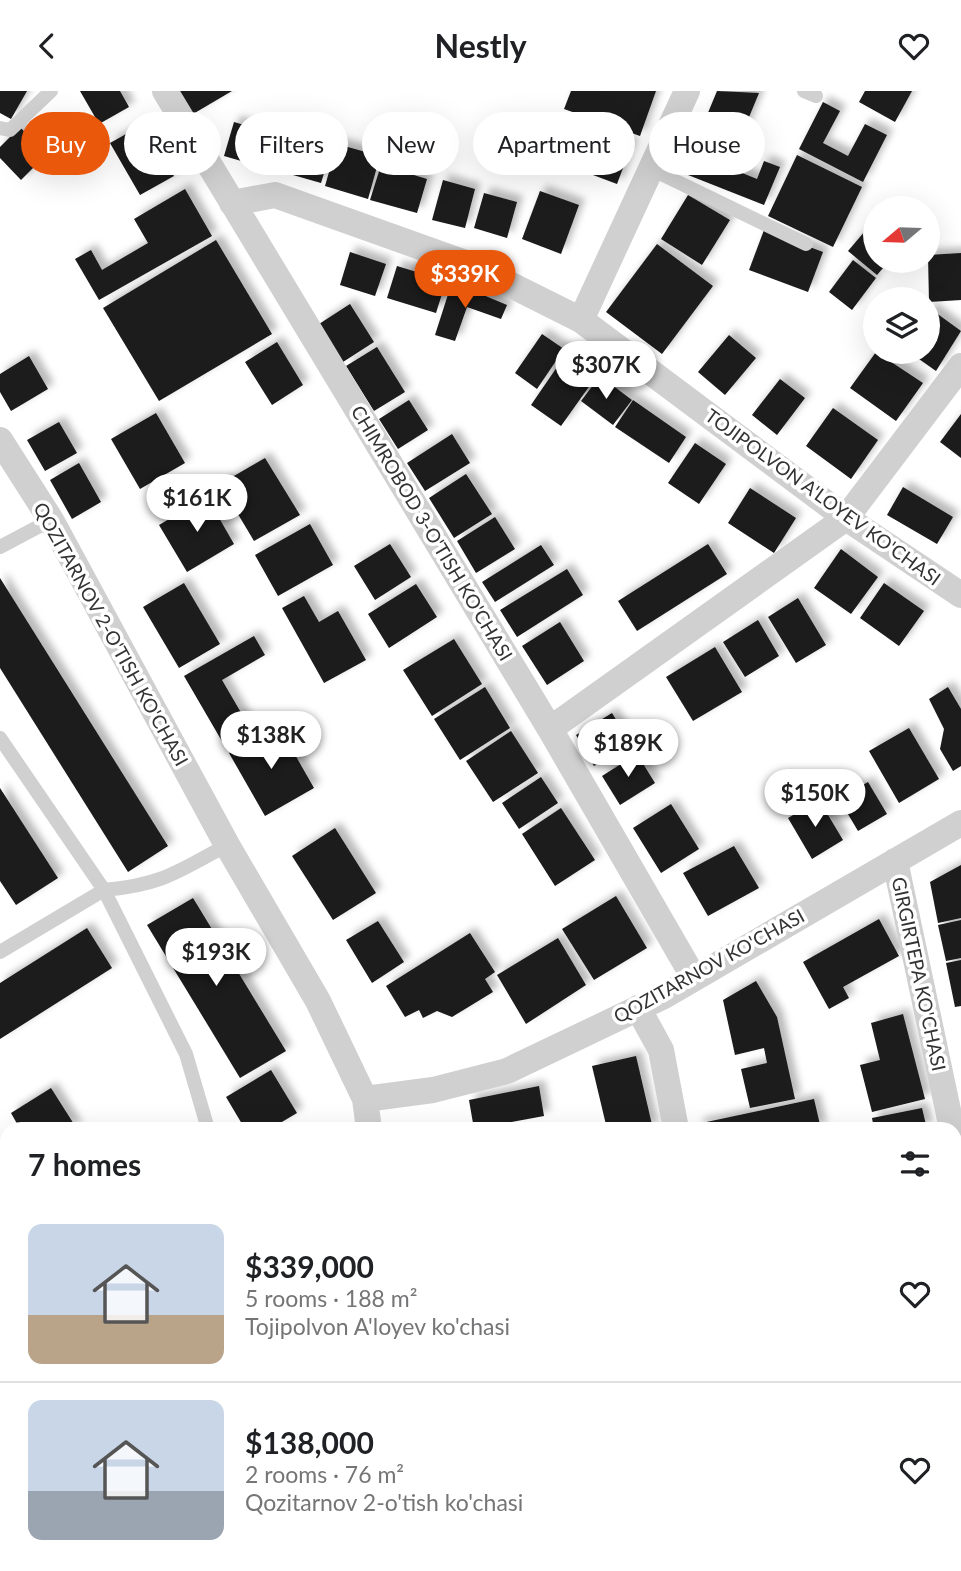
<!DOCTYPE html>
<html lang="en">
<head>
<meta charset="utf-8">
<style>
	:root { --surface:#fff; --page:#f6f6f6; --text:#202124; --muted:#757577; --line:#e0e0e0; --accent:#ea580c }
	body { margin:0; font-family:Lato,sans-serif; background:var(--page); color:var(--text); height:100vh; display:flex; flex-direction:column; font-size:26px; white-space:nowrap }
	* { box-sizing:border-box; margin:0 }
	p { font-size:23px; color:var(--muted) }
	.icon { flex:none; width:38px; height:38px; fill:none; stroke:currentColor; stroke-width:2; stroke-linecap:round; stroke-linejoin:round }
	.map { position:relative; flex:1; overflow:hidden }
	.side { position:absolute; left:0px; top:1031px; width:962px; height:450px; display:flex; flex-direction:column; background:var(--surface); border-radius:21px 21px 0 0; box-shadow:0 7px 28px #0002 }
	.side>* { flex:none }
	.hud { position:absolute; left:21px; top:21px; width:920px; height:63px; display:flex; gap:14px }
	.needle { width:46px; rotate:251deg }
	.tools { position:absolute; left:863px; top:105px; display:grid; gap:14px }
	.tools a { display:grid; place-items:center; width:77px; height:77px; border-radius:50%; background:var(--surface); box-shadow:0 7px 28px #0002; font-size:35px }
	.price { position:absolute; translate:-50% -60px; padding:0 16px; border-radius:24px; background:#fff; color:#222; font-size:23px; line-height:46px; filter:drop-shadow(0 2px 4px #0008) }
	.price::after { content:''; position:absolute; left:50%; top:42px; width:21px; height:16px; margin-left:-10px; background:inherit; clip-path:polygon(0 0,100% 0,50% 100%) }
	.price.on { background:var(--accent); color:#fff }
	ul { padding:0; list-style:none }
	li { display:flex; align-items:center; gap:21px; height:175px; padding:0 28px }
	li+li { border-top:2px solid var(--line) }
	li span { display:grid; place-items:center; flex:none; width:196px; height:140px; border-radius:14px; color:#555 }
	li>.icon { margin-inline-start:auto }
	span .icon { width:84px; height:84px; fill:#fffc; stroke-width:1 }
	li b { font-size:30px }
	h2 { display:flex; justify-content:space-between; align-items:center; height:84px; padding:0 28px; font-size:30px }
	.tag { padding:0 24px; border-radius:32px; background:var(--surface); box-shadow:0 7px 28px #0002; font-size:24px; line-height:63px }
	.tag.on { background:var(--accent); color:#fff }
	header { display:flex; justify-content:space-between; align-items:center; height:91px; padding:0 28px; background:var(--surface); font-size:32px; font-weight:700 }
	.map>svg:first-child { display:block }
</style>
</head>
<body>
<header><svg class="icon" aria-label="back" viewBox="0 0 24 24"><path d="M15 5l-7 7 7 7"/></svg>Nestly<svg class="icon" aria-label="heart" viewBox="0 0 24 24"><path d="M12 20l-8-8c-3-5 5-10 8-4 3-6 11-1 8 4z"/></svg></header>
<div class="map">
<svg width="961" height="1480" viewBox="0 0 961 1480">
	<defs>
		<filter id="shadow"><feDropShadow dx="6" dy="-6" stdDeviation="3.5" flood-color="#0004"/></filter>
	</defs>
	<rect width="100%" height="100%" fill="#fff"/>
	<path fill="#e6ecdf" d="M7,1447V1474H80L81,1480H0V1448Z"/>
	<path fill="#1a1a1a" filter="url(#shadow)" d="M0,0H27L11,28L0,22Z
		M80,0H120L129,16L99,33Z
		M179,0H232L193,23Z
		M571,0H656L640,45L564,18Z
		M717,0L759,2L742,43L705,29Z
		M865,0H912L895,31L859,11Z
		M823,11L840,20L823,52L848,65L865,33L887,44L863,91L799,58Z
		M234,31L278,44L269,78L224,65Z
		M577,31L632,53L617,93L561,72Z
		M144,33L174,85L140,104L110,52Z
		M20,36L46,64L21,89L0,67V56Z
		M291,37L334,50L321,92L279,80Z
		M698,43L722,53L715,71L757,88L764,70L780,76L764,114L683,82Z
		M337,53L380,65L368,108L325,95Z
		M797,64L862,96L833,156L768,125Z
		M381,74L427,88L417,122L370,109Z
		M443,89L475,98L465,137L432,129Z
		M185,98L212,145L99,209L75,168L91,159L102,179L148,152L134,128Z
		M540,100L579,114L561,163L522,148Z
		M484,102L517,111L507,147L474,137Z
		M688,104L730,129L702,174L661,148Z
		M871,133L875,136V170H889L877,184L848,160Z
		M764,139L823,161L808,201L749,179Z
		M216,149L272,243L159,310L103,217Z
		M657,153L713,195L662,263L606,221Z
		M350,161L386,173L375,205L340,194Z
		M961,162V209L929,211L928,164Z
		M853,169L876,187L852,219L829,201Z
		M397,175L446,190L436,222L387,207Z
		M452,191L507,214L501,228L467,216L455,250L435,244Z
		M350,213L374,251L343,271L319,233Z
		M928,216L961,240L936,280L909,261H928Z
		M542,243L564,258L537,298L515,282Z
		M729,244L756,267L725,304L698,281Z
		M277,251L303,294L272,314L245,271Z
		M377,256L405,301L374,320L346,275Z
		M568,260L598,283L561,335L531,314Z
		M876,261L923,292L896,330L850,297Z
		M29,265L48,298L11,320L0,301V283Z
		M600,285L632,309L613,334L581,310Z
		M780,288L805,307L777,344L752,324Z
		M409,309L428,339L398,358L379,328Z
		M633,309L686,346L669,372L615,336Z
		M833,317L878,349L851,388L806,355Z
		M156,322L185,372L140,398L111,348Z
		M961,323V367L940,351Z
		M59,331L77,362L45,380L27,349Z
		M452,343L470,372L425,400L407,372Z
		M695,352L726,373L699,413L668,392Z
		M265,367L300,424L254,450L220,393Z
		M79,372L101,411L72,428L50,389Z
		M466,383L492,423L454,447L429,407Z
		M903,396L953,426L937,453L887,424Z
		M750,397L796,427L774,462L728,432Z
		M207,406L234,453L187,481L159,434Z
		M495,426L515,458L476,482L457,450Z
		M310,433L333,474L278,505L255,464Z
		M390,453L411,486L375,509L354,475Z
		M708,453L727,483L637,540L618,510Z
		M541,454L554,474L495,511L482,491Z
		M841,458L878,486L851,523L814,497Z
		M567,478L583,504L517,546L500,519Z
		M0,487L168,755L128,781L0,577Z
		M184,492L220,553L179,577L143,516Z
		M884,492L924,520L899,555L860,527Z
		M416,493L437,526L389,557L368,523Z
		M304,505L319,531L338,520L366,569L324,592L282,517Z
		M798,507L826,554L796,572L768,526Z
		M758,529L779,565L745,586L723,551Z
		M560,531L584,570L547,594L522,555Z
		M254,545L265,564L222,589L250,637L223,652L184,585Z
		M454,548L482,593L432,625L403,579Z
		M715,556L742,601L693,630L666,586Z
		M485,596L510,637L460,669L434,628Z
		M948,596L961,618V675L953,680L940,658L944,638L929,608Z
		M612,622L631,653L594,675L576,644Z
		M278,634L314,697L265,725L229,662Z
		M909,637L939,688L899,712L869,660Z
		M511,640L538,682L493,711L466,670Z
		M637,663L655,692L620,714L602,685Z
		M541,686L558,712L519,738L502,712Z
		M868,691L887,723L858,740L839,708Z
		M0,697L58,787L16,814L0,790Z
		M819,709L843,749L812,768L788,727Z
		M671,713L699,758L661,782L633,737Z
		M561,717L595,769L555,795L522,743Z
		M335,737L376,802L333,829L292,765Z
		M734,755L759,797L708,825L683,782Z
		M961,774V827L938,832L930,791Z
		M616,805L647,857L594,889L562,838Z
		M193,807L286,960L240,987L147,834Z
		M879,828L899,865L843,896L849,907L829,918L803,871Z
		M961,829V867L946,870L938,834Z
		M378,830L404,871L372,892L346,849Z
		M87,837L112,877L0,948V892Z
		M470,842L495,881L485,888L493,901L452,926L437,920L423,927L419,919L405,926L386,895Z
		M558,847L586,894L526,933L497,884Z
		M961,869V915L955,916L946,872Z
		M756,890L777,926L795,1008L750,1017L741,978L767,972L764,957L735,964L723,909Z
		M903,923L925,1008L872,1021L860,974L880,969L871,932Z
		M636,965L653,1038H607L592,975Z
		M271,979L297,1022L270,1038H245L226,1006Z
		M539,995L544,1025L506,1032L507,1038H474L469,1009Z
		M51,997L77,1038H20L11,1022Z
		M814,1008L821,1038H698L697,1033Z
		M922,1017L927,1038H874L872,1027Z
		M961,1331V1420L956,1421V1332Z
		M137,1474H170L171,1480H138Z
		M287,1474H351L355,1480H291Z
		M499,1474H540L541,1480H501Z
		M635,1474H686L687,1480H636Z
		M782,1474H823L824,1480H784Z"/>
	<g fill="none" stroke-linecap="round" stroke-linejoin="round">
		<path stroke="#d0d0d0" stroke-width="14" d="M804,0L816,5
			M0,37L10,39L51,0
			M651,78L806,153
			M0,456L51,429
			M0,647L104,799C161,794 178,781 227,754
			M0,861L104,799L186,963L208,1038
			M0,1070L7,1080
			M0,1198L7,1206
			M0,1320L7,1314
			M225,1474L229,1480"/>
		<path stroke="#d0d0d0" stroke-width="26" d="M165,0L550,638L694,887
			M232,112L275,104L471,174L581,229L846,427L961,504
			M581,229L687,0
			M0,349L51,429L227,754L318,910L365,1008L369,1038
			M550,638L846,427L961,275
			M895,770L952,1038
			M638,917L661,959L676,1038
			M365,1008L433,999L507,980L664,905L961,732
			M956,1054L961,1080
			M956,1288L961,1287
			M455,1474L456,1480
			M757,1474L758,1480"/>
	</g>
	<g text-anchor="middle" stroke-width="7" stroke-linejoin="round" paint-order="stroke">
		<g font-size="19" fill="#333" stroke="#fff">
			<text transform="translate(823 406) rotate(36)" y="7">TOJIPOLVON A'LOYEV KO'CHASI</text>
			<text transform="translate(432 442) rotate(59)" y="7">CHIMROBOD 3-O'TISH KO'CHASI</text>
			<text transform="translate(111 543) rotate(61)" y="7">QOZITARNOV 2-O'TISH KO'CHASI</text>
			<text transform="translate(709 875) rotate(-29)" y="7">QOZITARNOV KO'CHASI</text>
			<text transform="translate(919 883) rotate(78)" y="7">GIRGIRTEPA KO'CHASI</text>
		</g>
	</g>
</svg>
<div class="tools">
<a><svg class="needle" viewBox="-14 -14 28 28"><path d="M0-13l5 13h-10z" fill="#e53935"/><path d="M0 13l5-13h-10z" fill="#757577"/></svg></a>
<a><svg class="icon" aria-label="layers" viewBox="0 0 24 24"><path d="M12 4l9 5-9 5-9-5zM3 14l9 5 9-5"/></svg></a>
</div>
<b class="price on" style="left:465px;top:219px">$339K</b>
<b class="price" style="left:606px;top:310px">$307K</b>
<b class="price" style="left:197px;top:443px">$161K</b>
<b class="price" style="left:271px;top:680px">$138K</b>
<b class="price" style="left:628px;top:688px">$189K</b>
<b class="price" style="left:815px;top:738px">$150K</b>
<b class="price" style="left:216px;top:897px">$193K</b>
<div class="hud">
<a class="tag on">Buy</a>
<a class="tag">Rent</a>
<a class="tag">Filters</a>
<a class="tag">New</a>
<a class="tag">Apartment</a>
<a class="tag">House</a>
</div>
<section class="side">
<h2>7 homes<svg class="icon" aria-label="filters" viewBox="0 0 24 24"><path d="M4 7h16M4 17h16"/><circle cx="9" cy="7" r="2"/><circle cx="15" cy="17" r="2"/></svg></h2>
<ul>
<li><span style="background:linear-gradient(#c9d6e8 65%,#b9a48a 0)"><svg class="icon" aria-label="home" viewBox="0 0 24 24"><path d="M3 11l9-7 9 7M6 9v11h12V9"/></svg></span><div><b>$339,000</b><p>5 rooms · 188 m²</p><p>Tojipolvon A'loyev ko'chasi</p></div><svg class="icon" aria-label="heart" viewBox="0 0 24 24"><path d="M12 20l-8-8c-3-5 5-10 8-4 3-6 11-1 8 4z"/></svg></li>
<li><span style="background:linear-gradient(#c9d6e8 65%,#9aa5b1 0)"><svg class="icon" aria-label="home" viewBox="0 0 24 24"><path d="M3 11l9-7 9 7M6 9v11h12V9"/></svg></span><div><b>$138,000</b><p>2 rooms · 76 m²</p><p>Qozitarnov 2-o'tish ko'chasi</p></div><svg class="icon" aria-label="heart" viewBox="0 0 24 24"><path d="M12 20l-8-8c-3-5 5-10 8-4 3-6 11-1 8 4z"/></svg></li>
</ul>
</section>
</div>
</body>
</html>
